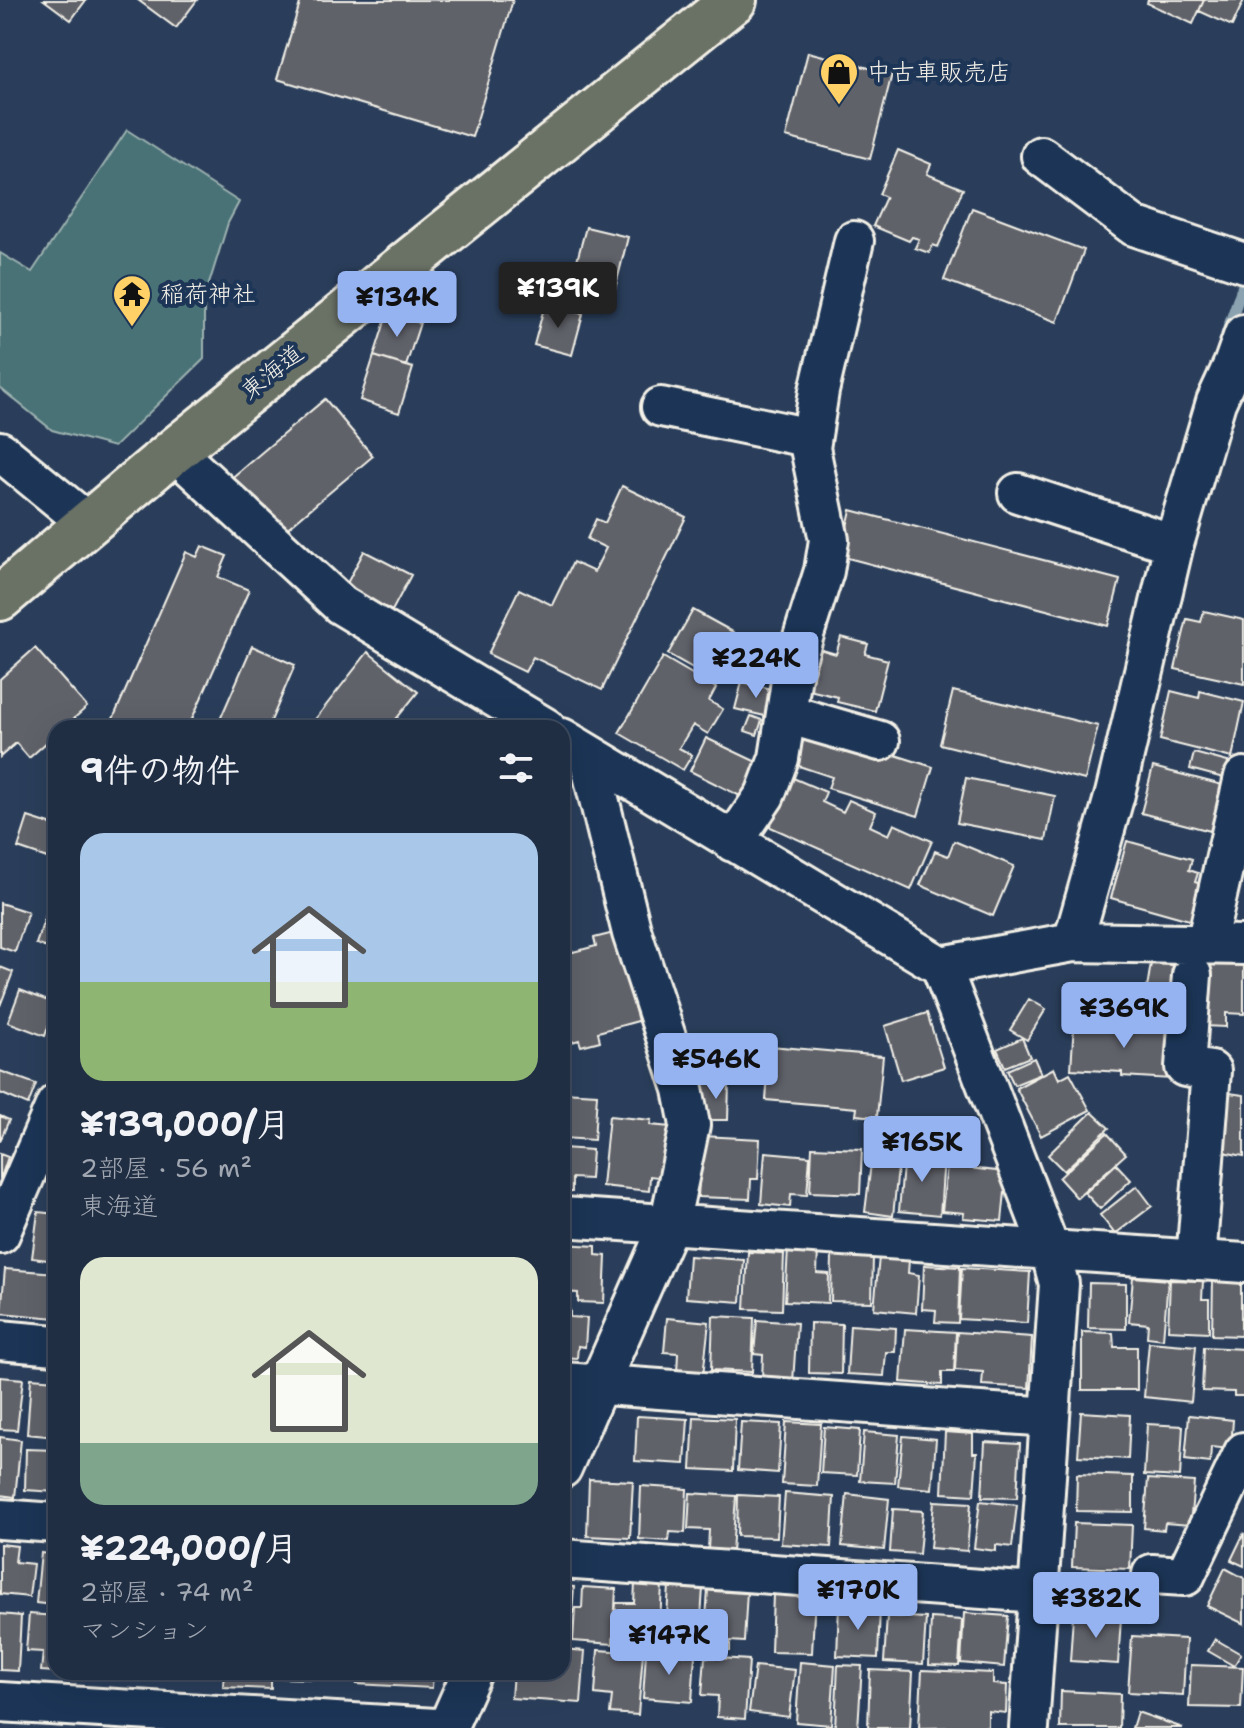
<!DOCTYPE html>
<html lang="ja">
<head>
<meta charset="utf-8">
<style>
	:root { --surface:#202e44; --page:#28364b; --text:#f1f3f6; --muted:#a2a8b2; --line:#3d4a5d; --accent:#95b2f1 }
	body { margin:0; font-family:"Shantell Sans","Klee One",sans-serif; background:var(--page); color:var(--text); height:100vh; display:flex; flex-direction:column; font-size:30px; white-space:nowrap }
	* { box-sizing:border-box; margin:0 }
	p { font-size:26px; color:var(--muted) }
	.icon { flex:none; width:44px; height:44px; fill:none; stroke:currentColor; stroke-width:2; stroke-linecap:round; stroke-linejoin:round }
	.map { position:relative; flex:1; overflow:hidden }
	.sheet { position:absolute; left:48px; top:720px; width:522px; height:960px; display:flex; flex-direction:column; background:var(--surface); border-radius:24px; box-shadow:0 8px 32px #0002,0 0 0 2px var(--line) }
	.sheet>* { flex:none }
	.price { position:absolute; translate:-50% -68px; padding:0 18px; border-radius:8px; background:var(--accent); color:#111; font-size:26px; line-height:52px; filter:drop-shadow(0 2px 4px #0008) }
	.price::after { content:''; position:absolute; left:50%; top:48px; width:24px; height:18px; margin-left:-12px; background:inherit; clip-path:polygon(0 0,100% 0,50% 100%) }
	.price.on { background:#222; color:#fff }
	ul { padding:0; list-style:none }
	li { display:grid; align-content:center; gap:16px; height:424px; padding:0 32px }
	li span { display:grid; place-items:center; height:248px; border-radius:24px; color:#555 }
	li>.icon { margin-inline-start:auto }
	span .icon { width:144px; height:144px; fill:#fffc; stroke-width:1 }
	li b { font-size:34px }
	h2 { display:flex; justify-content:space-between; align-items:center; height:96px; padding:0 32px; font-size:34px }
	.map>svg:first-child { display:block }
</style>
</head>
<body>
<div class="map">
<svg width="1244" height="1728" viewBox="0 0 1244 1728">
	<rect width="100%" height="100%" fill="#2a3e5b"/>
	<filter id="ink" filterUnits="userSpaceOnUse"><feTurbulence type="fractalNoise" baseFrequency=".0125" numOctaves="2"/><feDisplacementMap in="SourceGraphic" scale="16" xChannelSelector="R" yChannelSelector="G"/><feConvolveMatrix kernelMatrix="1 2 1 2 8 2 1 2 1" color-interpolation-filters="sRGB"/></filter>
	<g filter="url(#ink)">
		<path fill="#487277" stroke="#9eb2b0" stroke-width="2" d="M127,130L239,202L228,223L204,300V359L114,447L52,430L0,388V253L32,272Z"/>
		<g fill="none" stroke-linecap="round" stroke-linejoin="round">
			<path stroke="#8ba3b1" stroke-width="11" d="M1226,334L1244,282"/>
		</g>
		<path fill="#60626a" stroke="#f4f1e8" stroke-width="2" d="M44,0H86L71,20Z
			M138,0H197L176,28Z
			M301,0H513L472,137L277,79Z
			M1148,0H1204L1193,24L1147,3Z
			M1204,0H1244L1232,26L1199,11Z
			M808,52L892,74L870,159L786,137Z
			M898,150L931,164L927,174L963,189L938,247L933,245L929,253L915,248L919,239L912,237L909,241L873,226L886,197L879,194Z
			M972,208L1084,250L1057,322L944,280Z
			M586,227L628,237L612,301L569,290Z
			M545,304L583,314L572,355L534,345Z
			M388,312L420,323L406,366L374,356Z
			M374,356L413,368L399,413L360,400Z
			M325,399L373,456L277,537L229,480Z
			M622,486L686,517L602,690L533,657L525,672L488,654L519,589L552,605L573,562L594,572L606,548L587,539L596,519L605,523Z
			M851,510L1120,580L1108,626L840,556Z
			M202,546L227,556L218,577L249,590L188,728H109L186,552L197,557Z
			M364,551L411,575L392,611L345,587Z
			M693,610L733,632L707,676L668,654Z
			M1204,611L1244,620V684L1175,669L1187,619L1201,622Z
			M841,637L868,644L865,654L888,660L875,711L837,702L838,697L809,690L819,649L836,654Z
			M252,646L295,665L268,728H232L219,722Z
			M35,648L87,707L63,728H56V734L29,758L16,743L0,757V679Z
			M368,652L418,692L389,728H320L313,722Z
			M663,657L716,688L709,701L723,709L708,734L693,725L679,748L692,755L683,770L619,733Z
			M742,682L776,690L769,717L735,709Z
			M953,691L1098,726L1085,780L940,744Z
			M1171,691L1199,698L1200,691L1244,702L1232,758L1160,740Z
			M751,716L762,720L757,735L745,731Z
			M807,727L933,767L918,816L828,788L832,777L796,765Z
			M706,738L765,766L748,800L690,771Z
			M1194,753L1235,764L1231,780L1190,769Z
			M1153,767L1234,788L1222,834L1141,813Z
			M786,775L826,792L822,802L843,812L849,800L876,812L870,826L889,835L894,824L932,841L911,890L766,825Z
			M966,778L1055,796L1046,840L957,823Z
			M28,817L56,826V861L18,848Z
			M954,841L1014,866L993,916L920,885L935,851L948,856Z
			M1127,841L1192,859L1189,870L1198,873L1195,882L1204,885L1193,921L1111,898Z
			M0,903L28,912L15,952L0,947Z
			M48,909L56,912V951L36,944Z
			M614,933L638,1021L598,1032L600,1041L581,1046L579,1040L562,1045V943L566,942L569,953L596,946L594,938Z
			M1151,963L1181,966L1178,992L1147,988Z
			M1205,963L1244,964V1014L1226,1013V1027L1203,1026Z
			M0,967L13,972L0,1006Z
			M20,990L56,1004L45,1036L8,1022Z
			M1142,992L1177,993L1175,1028L1140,1026Z
			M1029,999L1046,1009L1027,1040L1010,1030Z
			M927,1013L944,1067L901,1080L885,1026Z
			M1074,1023L1175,1030L1172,1079L1122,1076V1072L1071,1069Z
			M1022,1038L1030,1057L1005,1067L997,1049Z
			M770,1046L883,1056L877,1117L856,1115L857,1108L766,1100Z
			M1034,1058L1041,1074L1014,1085L1007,1070Z
			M1054,1068L1059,1079L1070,1073L1090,1110L1041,1136L1016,1088Z
			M0,1071L36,1084L28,1105L0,1093Z
			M703,1082H729L728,1120H703Z
			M562,1092L597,1094L594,1140L562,1138Z
			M1222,1092L1244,1095V1156L1212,1150Z
			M1092,1112L1109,1128L1064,1171L1048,1155Z
			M0,1116L9,1120L0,1141Z
			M609,1116L651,1120L650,1125L671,1127L666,1178L650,1176L649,1191L602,1186Z
			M1107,1133L1126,1154L1077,1198L1059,1178Z
			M702,1136L760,1139L758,1179H751L750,1199L698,1197Z
			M812,1147L862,1149L860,1194L810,1192Z
			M562,1148L592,1150L590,1179L572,1178V1192H562Z
			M765,1152L810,1156L807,1195L791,1194L790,1207L761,1204Z
			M0,1154L8,1157L0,1180Z
			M904,1154L944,1157L940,1215L899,1211Z
			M872,1155L899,1158L893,1216L865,1212Z
			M1116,1164L1131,1180L1100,1209L1085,1193Z
			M947,1166L1007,1172L1002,1221L963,1218L964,1213L942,1211Z
			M1137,1186L1152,1206L1115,1234L1100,1215Z
			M38,1212L56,1214V1261L32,1258Z
			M562,1239V1244L596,1246V1255L606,1256L604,1303L578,1302V1293L562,1292Z
			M788,1249L818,1250L817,1273L829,1274L828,1303L785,1301Z
			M748,1252L784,1254L782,1310L745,1309Z
			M832,1255L873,1256L872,1302L831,1301Z
			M689,1256L744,1260L741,1302L686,1298Z
			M879,1257L909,1260L908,1273L919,1275L916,1313L874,1309Z
			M924,1265L960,1267L958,1323L935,1322L936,1310L922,1309Z
			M962,1268L1030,1272L1027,1323L959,1319Z
			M5,1269L56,1273V1318L1,1313Z
			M1133,1277L1168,1280L1163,1339L1147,1337L1148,1324L1129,1322Z
			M1213,1278L1241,1279V1336L1212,1335Z
			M1170,1280L1203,1281L1202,1299H1209V1332L1168,1330Z
			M1089,1283L1126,1284V1329L1088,1328Z
			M562,1310H570V1317L587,1318L585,1347L578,1346L577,1358L562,1357Z
			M713,1316L754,1318L752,1372L711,1370Z
			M667,1318L709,1322L703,1376L677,1373L678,1353L664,1352Z
			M757,1320L797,1323L793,1382L762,1380L763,1355L754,1354Z
			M810,1323L842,1324L841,1374L809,1373Z
			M850,1325L896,1328L895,1352H886L884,1376L847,1374Z
			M905,1329L956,1332L954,1372H942V1385L901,1382Z
			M957,1332L1032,1337L1029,1388L982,1385L983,1372L955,1370Z
			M1082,1332L1113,1333L1114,1347H1137V1390H1082Z
			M1149,1342L1196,1346L1191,1402L1144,1397Z
			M1204,1347L1244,1349V1396H1234V1392L1202,1391Z
			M0,1377L23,1379L17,1430L0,1429Z
			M31,1378L56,1380V1437L27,1434Z
			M1081,1412L1130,1415L1128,1459L1078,1456Z
			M1189,1415L1233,1420L1231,1449L1211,1447L1210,1463L1185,1460Z
			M637,1416L688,1419L685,1464L635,1461Z
			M694,1417L735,1419L733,1471L691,1469Z
			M741,1422L781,1424L778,1473L738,1470Z
			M786,1422L821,1424L817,1486L782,1484Z
			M1147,1424L1183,1426L1180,1477L1144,1475Z
			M824,1427L860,1430L857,1475L821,1473Z
			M864,1432L899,1435L895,1483L860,1481Z
			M945,1432L973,1434V1453H977L974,1495L942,1493Z
			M903,1436L936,1439L932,1489L898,1486Z
			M0,1437L21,1440L15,1497L0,1495Z
			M985,1442L1020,1444L1017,1498L982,1497Z
			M26,1449L56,1450V1492L25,1490Z
			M1077,1474L1133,1476V1512L1076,1511Z
			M589,1479L633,1481L630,1538L587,1536Z
			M1148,1479L1194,1482L1190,1525L1165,1523L1164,1530L1144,1528Z
			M641,1486L687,1489L685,1533L670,1532L669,1541L639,1539Z
			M690,1493L736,1496L732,1552L708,1550L709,1530L688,1529Z
			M785,1493L834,1497L831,1547L781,1544Z
			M847,1494L889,1499L884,1550L842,1546Z
			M738,1495L779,1497L777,1537L737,1536Z
			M934,1501L971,1503L967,1551L930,1548Z
			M980,1501L1017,1505L1012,1547L996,1545V1551L974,1548Z
			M893,1509L923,1511L919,1554L890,1552Z
			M1074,1523L1132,1525L1130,1569L1072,1567Z
			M1244,1533V1566L1231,1560Z
			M0,1544L17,1546L15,1562L33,1564L29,1597L0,1594Z
			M41,1553L56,1555V1598L53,1605L36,1603Z
			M1225,1568L1244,1578V1624L1207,1606Z
			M635,1583L662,1584L659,1646L613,1644L616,1603H634Z
			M562,1586L574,1587L570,1642L562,1641Z
			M669,1586L703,1588L699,1648L665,1646Z
			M583,1587L616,1589L613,1644L573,1641L575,1608H582Z
			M708,1589L747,1591L744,1642L730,1641V1651L704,1650Z
			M773,1594L815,1595L812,1653L771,1652Z
			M839,1605L880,1607L878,1658L837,1656Z
			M964,1613L1008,1616L1004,1667L961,1663Z
			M0,1614L21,1616L18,1671L0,1670Z
			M29,1614L56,1616V1672L41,1671L43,1652L26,1651Z
			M1073,1615L1121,1618L1118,1664L1070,1661Z
			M887,1616L926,1618L923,1664L884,1662Z
			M931,1618L962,1620L959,1666L929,1665Z
			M1132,1636L1186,1639L1183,1695L1128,1692Z
			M1215,1639L1241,1654L1234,1666L1208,1651Z
			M562,1649L585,1651L581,1703L511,1698L513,1672H562Z
			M598,1650L643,1653L638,1715L610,1713L612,1696L595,1694Z
			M646,1652L695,1655L692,1702L643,1698Z
			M705,1657L749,1660L745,1719L717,1717L718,1696L702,1695Z
			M800,1662L835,1665L831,1725L796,1722Z
			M838,1665L862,1666L858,1728H835Z
			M1191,1665L1243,1667L1241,1708L1189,1707Z
			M755,1666L795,1670L789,1717L749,1712Z
			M870,1670L913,1672L910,1728H868Z
			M922,1670L993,1673V1684L1007,1685L1006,1713L988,1711V1727L919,1728Z
			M106,1672H129L128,1679H106Z
			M142,1672H191V1678L142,1676Z
			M224,1672H271V1689L223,1687Z
			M280,1672H353V1680L280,1678Z
			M356,1672H433L432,1688L356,1684Z
			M1061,1691L1120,1694L1119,1728H1060Z
			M1137,1712L1183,1728H1132Z"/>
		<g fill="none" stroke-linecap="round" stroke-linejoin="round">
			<g stroke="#f4f1e8" stroke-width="44">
				<path id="minor" d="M1041,156L1134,226L1244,263
					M661,407L811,438
					M0,451L88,523
					M174,451L341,605L546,728
					M1018,493L1174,544
					M787,714L880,741
					M562,738L941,966L1050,1250L1059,1284L1029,1728
					M733,842L765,795L779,758L793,669L824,571L829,540L810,448L819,391L854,241
					M1073,942L1244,945
					M1206,944L1244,777
					M941,966L1073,942L1115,794L1174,544L1216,402L1233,365L1244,334
					M1192,975L1185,1067L1211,1071L1196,1260
					M562,1217L1244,1263
					M0,1234L56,1104
					M0,1340L56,1345
					M562,1382L1050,1417
					M562,1468L669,1225L690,1125L683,1089L632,933L588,754
					M0,1519L56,1523
					M562,1559L1038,1593
					M1152,1574L1185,1576L1244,1452
					M0,1702L436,1728
					M447,1728L472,1672"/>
			</g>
			<g stroke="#f4f1e8" stroke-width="50">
				<path id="highway" d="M0,598L174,451L734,0"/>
			</g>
			<use href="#minor" stroke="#1d3557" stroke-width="38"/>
			<use href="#highway" stroke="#6b7165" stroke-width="44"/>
		</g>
	</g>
	<defs>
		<g id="shop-pin" transform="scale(2)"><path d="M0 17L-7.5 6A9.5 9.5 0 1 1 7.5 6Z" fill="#ffd166" stroke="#1d3557"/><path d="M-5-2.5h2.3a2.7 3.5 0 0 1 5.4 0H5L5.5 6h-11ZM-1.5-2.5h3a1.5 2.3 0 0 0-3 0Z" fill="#111"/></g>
		<g id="temple-pin" transform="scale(2)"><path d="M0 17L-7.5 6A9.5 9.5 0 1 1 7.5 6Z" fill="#ffd166" stroke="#1d3557"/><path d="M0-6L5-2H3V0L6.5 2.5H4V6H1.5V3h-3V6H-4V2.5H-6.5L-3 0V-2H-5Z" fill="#111"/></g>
	</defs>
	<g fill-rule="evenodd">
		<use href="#shop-pin" x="839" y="72"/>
		<use href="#temple-pin" x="132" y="294"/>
	</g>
	<g text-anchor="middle" stroke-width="8" stroke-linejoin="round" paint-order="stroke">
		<g font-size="24" fill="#f4f1e8" stroke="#1d3557" text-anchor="start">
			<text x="867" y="80">中古車販売店</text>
			<text x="160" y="302">稲荷神社</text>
		</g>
		<g font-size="24" fill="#f4f1e8" stroke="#1d3557">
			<text transform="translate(272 372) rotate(-39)" y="8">東海道</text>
		</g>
	</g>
</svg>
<b class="price on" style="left:558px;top:330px">¥139K</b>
<b class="price" style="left:397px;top:339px">¥134K</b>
<b class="price" style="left:756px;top:700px">¥224K</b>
<b class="price" style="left:1124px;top:1050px">¥369K</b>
<b class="price" style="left:716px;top:1101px">¥546K</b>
<b class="price" style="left:922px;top:1184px">¥165K</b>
<b class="price" style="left:858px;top:1632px">¥170K</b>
<b class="price" style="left:1096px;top:1640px">¥382K</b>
<b class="price" style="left:669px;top:1677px">¥147K</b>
<section class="sheet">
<h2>9件の物件<svg class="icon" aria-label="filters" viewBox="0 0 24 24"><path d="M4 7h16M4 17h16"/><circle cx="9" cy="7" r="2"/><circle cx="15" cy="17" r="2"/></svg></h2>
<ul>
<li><span style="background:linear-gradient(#a9c7e8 60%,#8fb573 0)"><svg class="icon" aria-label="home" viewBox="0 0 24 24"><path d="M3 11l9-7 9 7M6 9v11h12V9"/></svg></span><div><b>¥139,000/月</b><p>2部屋 · 56 m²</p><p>東海道</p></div></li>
<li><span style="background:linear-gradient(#dfe7d0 75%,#7fa58c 0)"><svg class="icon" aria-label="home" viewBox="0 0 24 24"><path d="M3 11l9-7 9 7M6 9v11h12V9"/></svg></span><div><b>¥224,000/月</b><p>2部屋 · 74 m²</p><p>マンション</p></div></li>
</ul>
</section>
</div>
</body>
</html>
